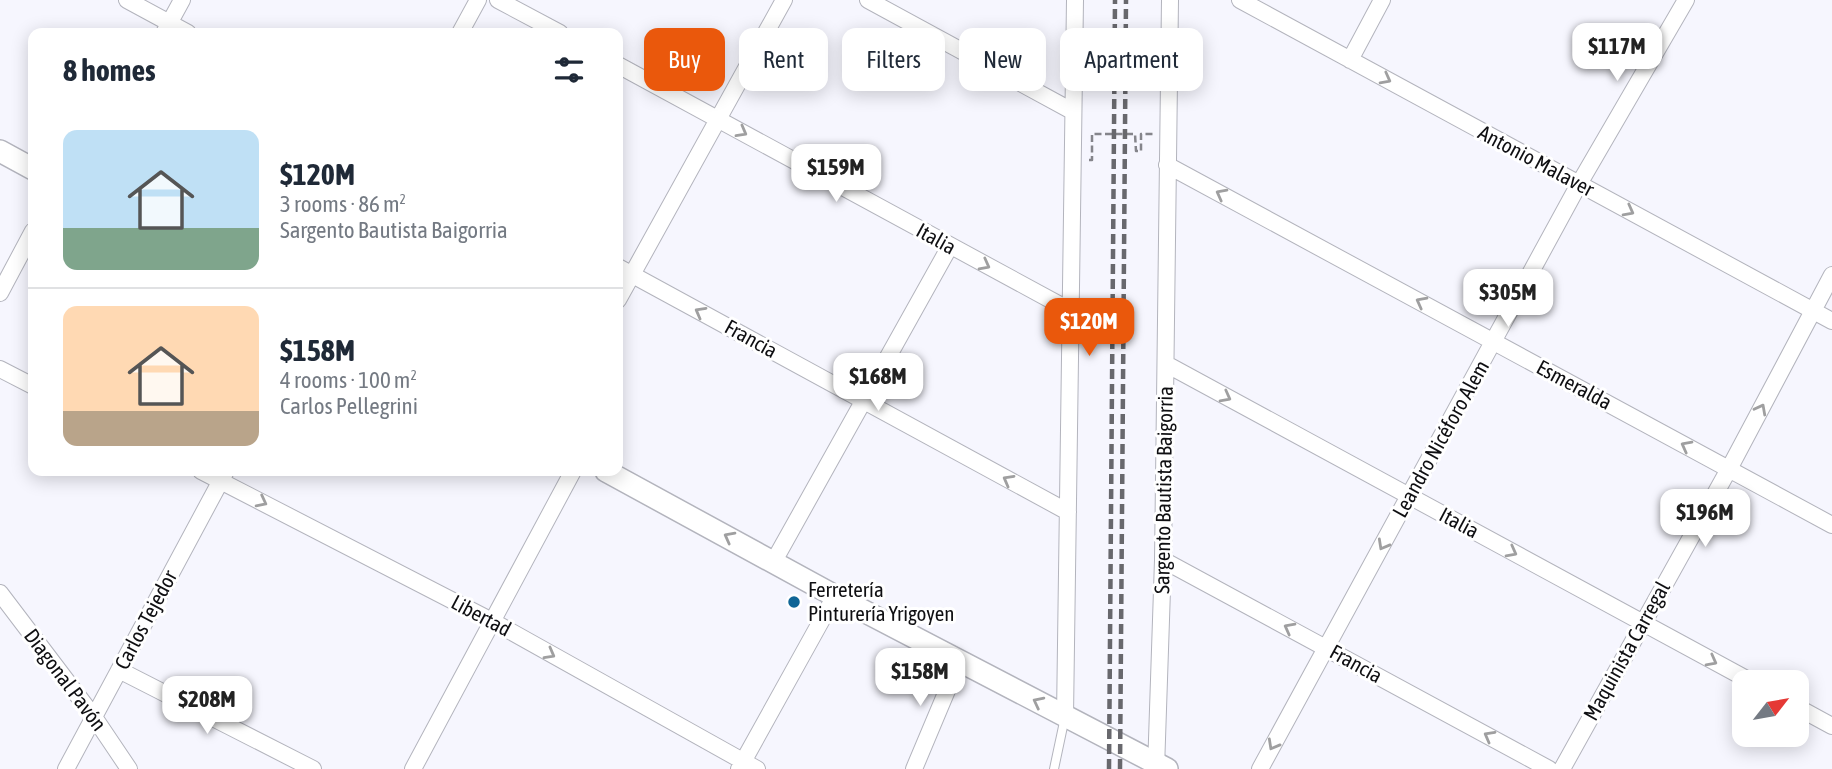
<!DOCTYPE html>
<html lang="en">
<head>
<meta charset="utf-8">
<style>
	:root { --surface:#fff; --page:#f6f6f7; --text:#1f2937; --muted:#747a83; --line:#e0e1e3; --accent:#ea580c }
	body { margin:0; font-family:"Asap Condensed",sans-serif; background:var(--page); color:var(--text); height:100vh; display:flex; flex-direction:column; font-size:26px; white-space:nowrap }
	* { box-sizing:border-box; margin:0 }
	p { font-size:23px; color:var(--muted) }
	.icon { flex:none; width:38px; height:38px; fill:none; stroke:currentColor; stroke-width:2; stroke-linecap:round; stroke-linejoin:round }
	.map { position:relative; flex:1; overflow:hidden }
	.drawer { position:absolute; left:28px; top:28px; width:595px; height:448px; display:flex; flex-direction:column; background:var(--surface); border-radius:14px; box-shadow:0 4px 18px #0003 }
	.drawer>* { flex:none }
	.guide { position:absolute; left:644px; top:28px; width:665px; height:63px; display:flex; gap:14px }
	.needle { width:46px; rotate:59deg }
	.tools { position:absolute; left:1732px; top:670px; display:grid; gap:14px }
	.tools a { display:grid; place-items:center; width:77px; height:77px; border-radius:14px; background:var(--surface); box-shadow:0 4px 18px #0003; font-size:35px }
	.price { position:absolute; translate:-50% -60px; padding:0 16px; border-radius:14px; background:#fff; color:#222; font-size:23px; line-height:46px; filter:drop-shadow(0 2px 4px #0008) }
	.price::after { content:''; position:absolute; left:50%; top:42px; width:21px; height:16px; margin-left:-10px; background:inherit; clip-path:polygon(0 0,100% 0,50% 100%) }
	.price.selected { background:var(--accent); color:#fff }
	ul { padding:0; list-style:none }
	li { display:flex; align-items:center; gap:21px; height:175px; padding:0 35px }
	li+li { border-top:2px solid var(--line) }
	li span { display:grid; place-items:center; flex:none; width:196px; height:140px; border-radius:14px; color:#555 }
	li>.icon { margin-inline-start:auto }
	span .icon { width:84px; height:84px; fill:#fffc; stroke-width:1 }
	li b { font-size:30px }
	h2 { display:flex; justify-content:space-between; align-items:center; height:84px; padding:0 35px; font-size:30px }
	.pill { padding:0 24px; border-radius:14px; background:var(--surface); box-shadow:0 4px 18px #0003; font-size:24px; line-height:63px }
	.pill.selected { background:var(--accent); color:#fff }
	.map>svg:first-child { display:block }
</style>
</head>
<body>
<div class="map">
<svg width="1832" height="769" viewBox="0 0 1832 769">
	<rect width="100%" height="100%" fill="#f6f6fe"/>
	<g fill="none" stroke-linecap="round" stroke-linejoin="round">
		<g stroke="#b3b4bd" stroke-width="10">
			<path id="lane" d="M1054,769L1065,717"/>
		</g>
		<g stroke="#b3b4bd" stroke-width="18">
			<path id="street" d="M127,0L188,33
				M498,0L560,33
				M868,0L1072,111
				M1240,0L1832,321
				M164,33L182,0
				M460,33L478,0
				M1350,60L1382,0
				M618,65L1071,311
				M1167,165L1832,525
				M618,267L1068,512
				M0,293L33,231
				M618,300L784,0
				M1166,364L1752,682
				M0,369L33,386
				M201,471L492,621L757,769
				M1163,560L1549,769
				M774,561L950,246
				M0,593L94,717L129,769
				M119,670L313,769
				M1797,707L1832,726
				M1065,716L1075,0
				M66,769L226,471
				M413,769L573,471
				M739,769L835,596
				M914,769L959,662
				M1156,769L1163,560L1170,0
				M1260,769L1579,184L1686,0
				M1562,769L1729,469L1832,275"/>
		</g>
		<g stroke="#b3b4bd" stroke-width="24">
			<path id="secondary" d="M0,151L33,169
				M606,471L835,596L1167,769"/>
		</g>
		<path stroke="#85858b" stroke-width="2.5" stroke-dasharray="7 3.5" stroke-linecap="butt" d="M1089,160H1092V134H1135L1136,151H1141V134H1155"/>
		<use href="#lane" stroke="#fff" stroke-width="8"/>
		<use href="#street" stroke="#fff" stroke-width="16"/>
		<use href="#secondary" stroke="#fff" stroke-width="21"/>
		<path stroke="#68686d" stroke-width="4.5" stroke-dasharray="10 5" stroke-linecap="butt" d="M1109,769L1115,0
			M1120,769L1126,0"/>
	</g>
	<defs><path id="oneway-chevron" d="M-2-3.5L2.5 0L-2 3.5" fill="none" stroke-width="1.6" stroke-linecap="round" stroke-linejoin="round" transform="scale(1.75)"/></defs>
	<g stroke="#9f9fa0">
		<use href="#oneway-chevron" transform="translate(1386 79) rotate(28)"/>
		<use href="#oneway-chevron" transform="translate(742 132) rotate(29)"/>
		<use href="#oneway-chevron" transform="translate(1221 194) rotate(-152)"/>
		<use href="#oneway-chevron" transform="translate(1629 211) rotate(28)"/>
		<use href="#oneway-chevron" transform="translate(985 265) rotate(28)"/>
		<use href="#oneway-chevron" transform="translate(1421 302) rotate(-152)"/>
		<use href="#oneway-chevron" transform="translate(700 312) rotate(-151)"/>
		<use href="#oneway-chevron" transform="translate(1226 397) rotate(28)"/>
		<use href="#oneway-chevron" transform="translate(1761 409) rotate(-62)"/>
		<use href="#oneway-chevron" transform="translate(1686 446) rotate(-152)"/>
		<use href="#oneway-chevron" transform="translate(1008 480) rotate(-151)"/>
		<use href="#oneway-chevron" transform="translate(262 502) rotate(27)"/>
		<use href="#oneway-chevron" transform="translate(729 537) rotate(-152)"/>
		<use href="#oneway-chevron" transform="translate(1383 545) rotate(119)"/>
		<use href="#oneway-chevron" transform="translate(1512 552) rotate(28)"/>
		<use href="#oneway-chevron" transform="translate(1289 628) rotate(-152)"/>
		<use href="#oneway-chevron" transform="translate(550 654) rotate(29)"/>
		<use href="#oneway-chevron" transform="translate(1712 661) rotate(28)"/>
		<use href="#oneway-chevron" transform="translate(1038 702) rotate(-153)"/>
		<use href="#oneway-chevron" transform="translate(1489 736) rotate(-151)"/>
		<use href="#oneway-chevron" transform="translate(1273 745) rotate(119)"/>
	</g>
	<circle fill="#106596" stroke="#fff" stroke-width="2.5" cx="794" cy="602" r="7"/>
	<g text-anchor="middle" stroke-width="6" stroke-linejoin="round" paint-order="stroke">
		<g font-size="21" fill="#0f0f12" stroke="#fff">
			<text transform="translate(1536 161) rotate(28)" y="7">Antonio Malaver</text>
			<text transform="translate(936 239) rotate(29)" y="7">Italia</text>
			<text transform="translate(751 339) rotate(29)" y="7">Francia</text>
			<text transform="translate(1574 385) rotate(28)" y="7">Esmeralda</text>
			<text transform="translate(1441 439) rotate(-61)" y="7">Leandro Nicéforo Alem</text>
			<text transform="translate(1164 490) rotate(-89)" y="7">Sargento Bautista Baigorria</text>
			<text transform="translate(1459 523) rotate(28)" y="7">Italia</text>
			<text transform="translate(481 616) rotate(28)" y="7">Libertad</text>
			<text transform="translate(146 620) rotate(-62)" y="7">Carlos Tejedor</text>
			<text transform="translate(1627 651) rotate(-61)" y="7">Maquinista Carregal</text>
			<text transform="translate(1356 664) rotate(29)" y="7">Francia</text>
			<text transform="translate(65 680) rotate(53)" y="7">Diagonal Pavón</text>
		</g>
		<g font-size="21" fill="#0f0f12" stroke="#fff" text-anchor="start">
			<text x="808" y="597">Ferretería<tspan x="808" dy="24">Pinturería Yrigoyen</tspan></text>
		</g>
	</g>
</svg>
<div class="tools">
<a><svg class="needle" viewBox="-14 -14 28 28"><path d="M0-13l5 13h-10z" fill="#e53935"/><path d="M0 13l5-13h-10z" fill="#747a83"/></svg></a>
</div>
<b class="price" style="left:1617px;top:83px">$117M</b>
<b class="price" style="left:836px;top:204px">$159M</b>
<b class="price" style="left:1508px;top:329px">$305M</b>
<b class="price selected" style="left:1089px;top:358px">$120M</b>
<b class="price" style="left:878px;top:413px">$168M</b>
<b class="price" style="left:1705px;top:549px">$196M</b>
<b class="price" style="left:920px;top:708px">$158M</b>
<b class="price" style="left:207px;top:736px">$208M</b>
<div class="guide">
<a class="pill selected">Buy</a>
<a class="pill">Rent</a>
<a class="pill">Filters</a>
<a class="pill">New</a>
<a class="pill">Apartment</a>
</div>
<section class="drawer">
<h2>8 homes<svg class="icon" aria-label="filters" viewBox="0 0 24 24"><path d="M4 7h16M4 17h16"/><circle cx="9" cy="7" r="2"/><circle cx="15" cy="17" r="2"/></svg></h2>
<ul>
<li><span style="background:linear-gradient(#bfe0f5 70%,#7fa58c 0)"><svg class="icon" aria-label="home" viewBox="0 0 24 24"><path d="M3 11l9-7 9 7M6 9v11h12V9"/></svg></span><div><b>$120M</b><p>3 rooms · 86 m²</p><p>Sargento Bautista Baigorria</p></div></li>
<li><span style="background:linear-gradient(#ffd9b3 75%,#b9a48a 0)"><svg class="icon" aria-label="home" viewBox="0 0 24 24"><path d="M3 11l9-7 9 7M6 9v11h12V9"/></svg></span><div><b>$158M</b><p>4 rooms · 100 m²</p><p>Carlos Pellegrini</p></div></li>
</ul>
</section>
</div>
</body>
</html>
